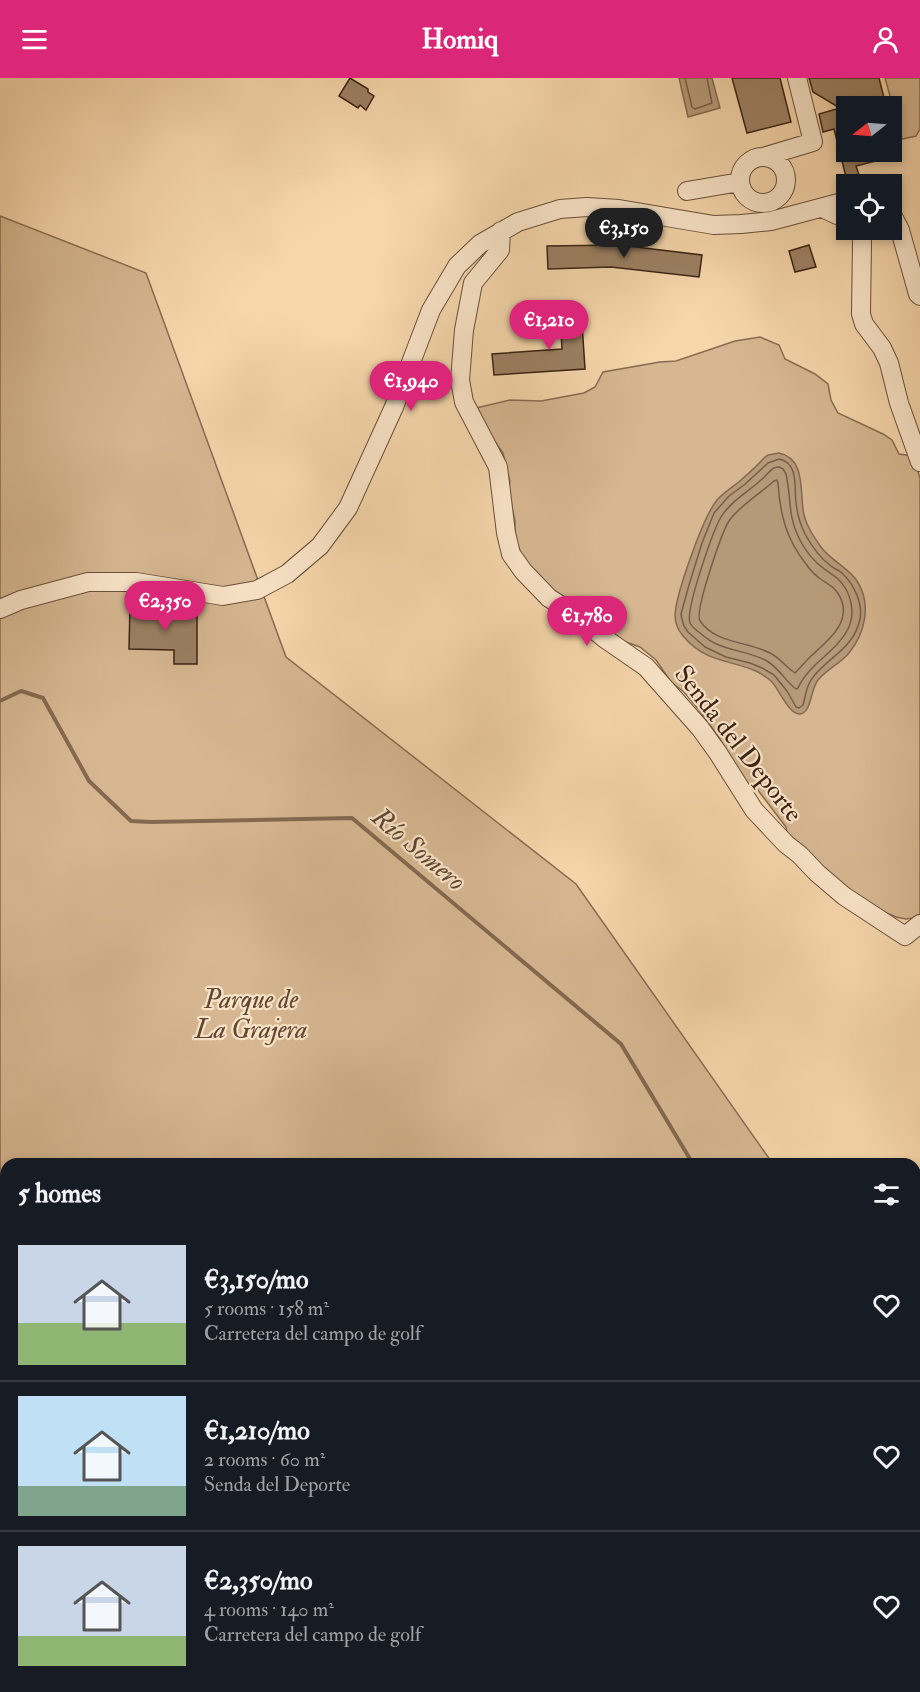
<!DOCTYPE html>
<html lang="en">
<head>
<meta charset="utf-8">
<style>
	:root { --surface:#171b24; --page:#20242c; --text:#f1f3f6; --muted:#9ea1a6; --line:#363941; --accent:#db2777 }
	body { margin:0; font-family:"IM FELL Double Pica",serif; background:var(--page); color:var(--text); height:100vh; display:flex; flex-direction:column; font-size:22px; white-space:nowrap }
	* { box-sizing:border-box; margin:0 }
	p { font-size:20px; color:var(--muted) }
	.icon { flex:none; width:33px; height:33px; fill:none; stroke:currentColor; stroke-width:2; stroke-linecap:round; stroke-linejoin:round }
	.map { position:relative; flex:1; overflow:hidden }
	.sheet { position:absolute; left:0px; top:1080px; width:921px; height:534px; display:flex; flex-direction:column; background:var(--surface); border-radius:18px 18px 0 0; box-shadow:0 3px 9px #0003 }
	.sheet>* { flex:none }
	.needle { width:39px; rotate:253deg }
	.controls { position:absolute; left:836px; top:18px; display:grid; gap:12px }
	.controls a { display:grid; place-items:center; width:66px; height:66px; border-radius:0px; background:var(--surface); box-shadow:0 3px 9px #0003; font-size:30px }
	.price { position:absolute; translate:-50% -51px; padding:0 14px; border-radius:21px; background:var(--accent); color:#fff; font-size:20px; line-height:39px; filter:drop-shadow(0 2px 3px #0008) }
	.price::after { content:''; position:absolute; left:50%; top:36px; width:18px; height:14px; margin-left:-9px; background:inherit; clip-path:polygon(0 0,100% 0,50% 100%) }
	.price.selected { background:#222; color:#fff }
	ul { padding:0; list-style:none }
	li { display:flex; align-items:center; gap:18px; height:150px; padding:0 18px }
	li+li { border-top:2px solid var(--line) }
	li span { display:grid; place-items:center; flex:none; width:168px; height:120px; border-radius:0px; color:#555 }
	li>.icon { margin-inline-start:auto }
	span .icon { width:72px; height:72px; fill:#fffc; stroke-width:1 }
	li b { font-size:26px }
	h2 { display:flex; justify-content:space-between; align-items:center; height:72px; padding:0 18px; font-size:26px }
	header { display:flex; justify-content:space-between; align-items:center; height:78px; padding:0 18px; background:var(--accent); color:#fff; font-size:27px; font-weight:700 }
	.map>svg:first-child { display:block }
</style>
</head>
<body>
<header><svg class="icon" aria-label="menu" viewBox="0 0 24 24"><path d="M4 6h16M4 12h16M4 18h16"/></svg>Homiq<svg class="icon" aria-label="person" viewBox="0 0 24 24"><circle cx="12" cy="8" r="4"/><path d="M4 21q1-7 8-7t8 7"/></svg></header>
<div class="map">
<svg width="920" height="1614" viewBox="0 0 920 1614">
	<rect width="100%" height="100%" fill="#f6d6ab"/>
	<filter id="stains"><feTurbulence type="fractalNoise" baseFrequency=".00333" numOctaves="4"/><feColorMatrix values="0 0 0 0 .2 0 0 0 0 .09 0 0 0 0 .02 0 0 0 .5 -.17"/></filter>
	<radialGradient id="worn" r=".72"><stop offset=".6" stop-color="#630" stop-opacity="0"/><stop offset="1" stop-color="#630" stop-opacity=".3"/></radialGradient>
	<path fill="#d6b791" stroke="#886c52" stroke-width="1.5" d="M885,0H920V51L916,58L902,61Z
		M0,138L146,195L286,579L576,806L773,1086H6V1608H915V1288L920,1295V1614H0Z
		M760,259L779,267L785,281L815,296L828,306L831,322L838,335L883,356L892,362L899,376L913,378L920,400V836L913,840L906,841L896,839L858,823L788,762L786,749L757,711L745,704L731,684L720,661L699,632L684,614L671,604L656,582L640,569L623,563L559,518L525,485L515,460V443L508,411L510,404L503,375L489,355L476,330L510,322L541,323L584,315L595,309L603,294L660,284L676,283L735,263Z"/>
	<path fill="#b69978" stroke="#846950" stroke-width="1.5" d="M679,0H712L720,30L688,39Z
		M779,375C807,381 799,415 804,437C807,449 814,459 821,469C831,483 848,489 857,503C872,526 865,555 849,575C841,585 827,591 818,602C810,612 812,634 800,636C789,637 779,611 771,603C767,599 761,596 756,593C728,581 706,585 683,558C678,552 675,545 675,537C676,516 703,439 717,422C724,414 733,409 741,402C749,395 757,388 764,380L768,377Z
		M6,1227V1608H546L549,1614H0V1230Z"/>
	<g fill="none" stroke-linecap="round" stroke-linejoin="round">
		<path stroke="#785e46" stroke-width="1.5" d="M685,0L692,29L695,31L712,25L707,0
			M779,381C799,385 794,409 796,424C797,435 800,446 805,456C811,467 820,480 831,488C834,491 839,492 842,495C854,506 863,526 860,541C854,570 830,578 814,598C806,607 806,617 803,627L799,630L796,629L787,613L774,597L762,590L750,585L726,579L705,569L688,554L684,548L682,541L681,536L689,507L702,465L714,435L729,418L744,407L768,385Z
			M779,389L783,391L786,396C791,417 788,438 798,458C802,467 809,477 816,484C823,491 831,495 838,501C851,513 856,535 848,551C836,575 809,585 798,610L796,611C785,603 781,592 767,583C743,570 722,575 700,555C696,552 692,549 690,545C685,532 713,453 721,439C730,424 748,414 761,402C765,399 770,392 774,390C776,389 777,389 779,389Z
			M777,402L778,405C780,436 786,461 806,486C810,492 816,498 822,502C828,506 833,508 837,514C856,541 829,562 811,578C805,584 800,590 795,595C786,589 780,580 770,575C747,563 716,566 700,543C694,534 722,454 729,443C739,428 761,415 774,403Z"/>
		<path stroke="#846950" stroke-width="4" d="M0,623L21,613L43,620L89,703L131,743L151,744L352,740L621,966L693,1086
			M915,1495L920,1506"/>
	</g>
	<path fill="#9c8063" stroke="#3a2214" stroke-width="1.5" d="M350,0L368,11V14L374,18L366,32L360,27L358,30L339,18Z
		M732,0H780L791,44L747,55Z
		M809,0H879L886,28H846V74H898L899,77L856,88L860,100L847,103L834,51L823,54L819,36L840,30L813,14Z
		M619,167L702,177L699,199L611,189L548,191L547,168Z
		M809,167L816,189L795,194L789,173Z
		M581,230L585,291L494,297L492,276L562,271L560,231Z
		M130,528H155V531H197V586H174V572L129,571Z"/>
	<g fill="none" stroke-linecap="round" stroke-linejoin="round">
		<g stroke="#694f3a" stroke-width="20">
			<path id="minor" d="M763,79L813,64L797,0
				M740 102a23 23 0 1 1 46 0a23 23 0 1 1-46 0Z
				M687,113L740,104
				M822,130L846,141
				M891,135L900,152L918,216L920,218
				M861,152L862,164L861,236L864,246L882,270L889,285L899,325L920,384
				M501,153L500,172L473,205L464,252L460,302L464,324L498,389L506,455L511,476L523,493L549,520L576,537L604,560L646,589L700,650L718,675L754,732L786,766L800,777L817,795L844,818L905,858L920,846
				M0,531L21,522L88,504H136L223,518L257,512L287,496L320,468L348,430L394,329L431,232L457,188L480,166L518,144L560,131L587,129L619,131L714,147L741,146L771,143L846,123"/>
		</g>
		<use href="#minor" stroke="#f9e4c8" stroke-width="18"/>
	</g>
	<g text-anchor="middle" stroke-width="4.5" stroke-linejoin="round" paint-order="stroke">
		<g font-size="26" fill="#3a2214" stroke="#f9e4c8">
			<text transform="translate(739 665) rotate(52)" y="9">Senda del Deporte</text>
		</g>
		<g font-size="26" font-style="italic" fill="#614733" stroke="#f9e4c8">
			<text x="251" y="930">Parque de<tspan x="251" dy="30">La Grajera</tspan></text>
		</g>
		<g font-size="27" font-style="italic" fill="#5f4632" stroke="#f9e4c8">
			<text transform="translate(419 771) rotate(40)" y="9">Río Somero</text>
		</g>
	</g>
	<rect width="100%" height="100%" filter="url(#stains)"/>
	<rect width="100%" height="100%" fill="url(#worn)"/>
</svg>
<div class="controls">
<a><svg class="needle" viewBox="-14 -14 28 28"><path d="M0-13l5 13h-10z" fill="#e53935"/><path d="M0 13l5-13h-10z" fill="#9ea1a6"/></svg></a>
<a><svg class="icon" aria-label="locate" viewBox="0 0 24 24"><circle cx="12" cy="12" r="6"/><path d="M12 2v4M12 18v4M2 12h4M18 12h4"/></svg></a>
</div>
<b class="price selected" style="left:624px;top:181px">€3,150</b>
<b class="price" style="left:549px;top:273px">€1,210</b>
<b class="price" style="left:411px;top:334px">€1,940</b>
<b class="price" style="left:165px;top:554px">€2,350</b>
<b class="price" style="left:587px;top:569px">€1,780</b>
<section class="sheet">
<h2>5 homes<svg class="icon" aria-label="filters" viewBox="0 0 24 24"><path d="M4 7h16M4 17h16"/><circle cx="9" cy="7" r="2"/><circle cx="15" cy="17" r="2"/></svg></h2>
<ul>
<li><span style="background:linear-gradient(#c9d6e8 65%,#8fb573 0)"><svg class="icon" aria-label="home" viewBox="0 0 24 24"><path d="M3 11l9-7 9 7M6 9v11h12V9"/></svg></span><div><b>€3,150/mo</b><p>5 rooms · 158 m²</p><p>Carretera del campo de golf</p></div><svg class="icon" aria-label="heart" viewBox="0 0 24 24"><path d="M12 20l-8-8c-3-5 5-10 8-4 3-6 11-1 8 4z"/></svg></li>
<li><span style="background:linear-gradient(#bfe0f5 75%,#7fa58c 0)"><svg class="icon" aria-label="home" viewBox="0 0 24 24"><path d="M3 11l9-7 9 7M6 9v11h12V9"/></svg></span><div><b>€1,210/mo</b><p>2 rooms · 60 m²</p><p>Senda del Deporte</p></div><svg class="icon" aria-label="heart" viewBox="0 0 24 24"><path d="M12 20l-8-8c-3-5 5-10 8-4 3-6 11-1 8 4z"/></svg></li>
<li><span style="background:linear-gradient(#c9d6e8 75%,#8fb573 0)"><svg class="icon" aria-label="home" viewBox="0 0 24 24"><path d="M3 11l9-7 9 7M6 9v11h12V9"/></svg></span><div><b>€2,350/mo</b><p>4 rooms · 140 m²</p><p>Carretera del campo de golf</p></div><svg class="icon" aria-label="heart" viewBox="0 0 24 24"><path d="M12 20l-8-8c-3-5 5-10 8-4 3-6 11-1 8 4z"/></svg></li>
</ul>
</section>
</div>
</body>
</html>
